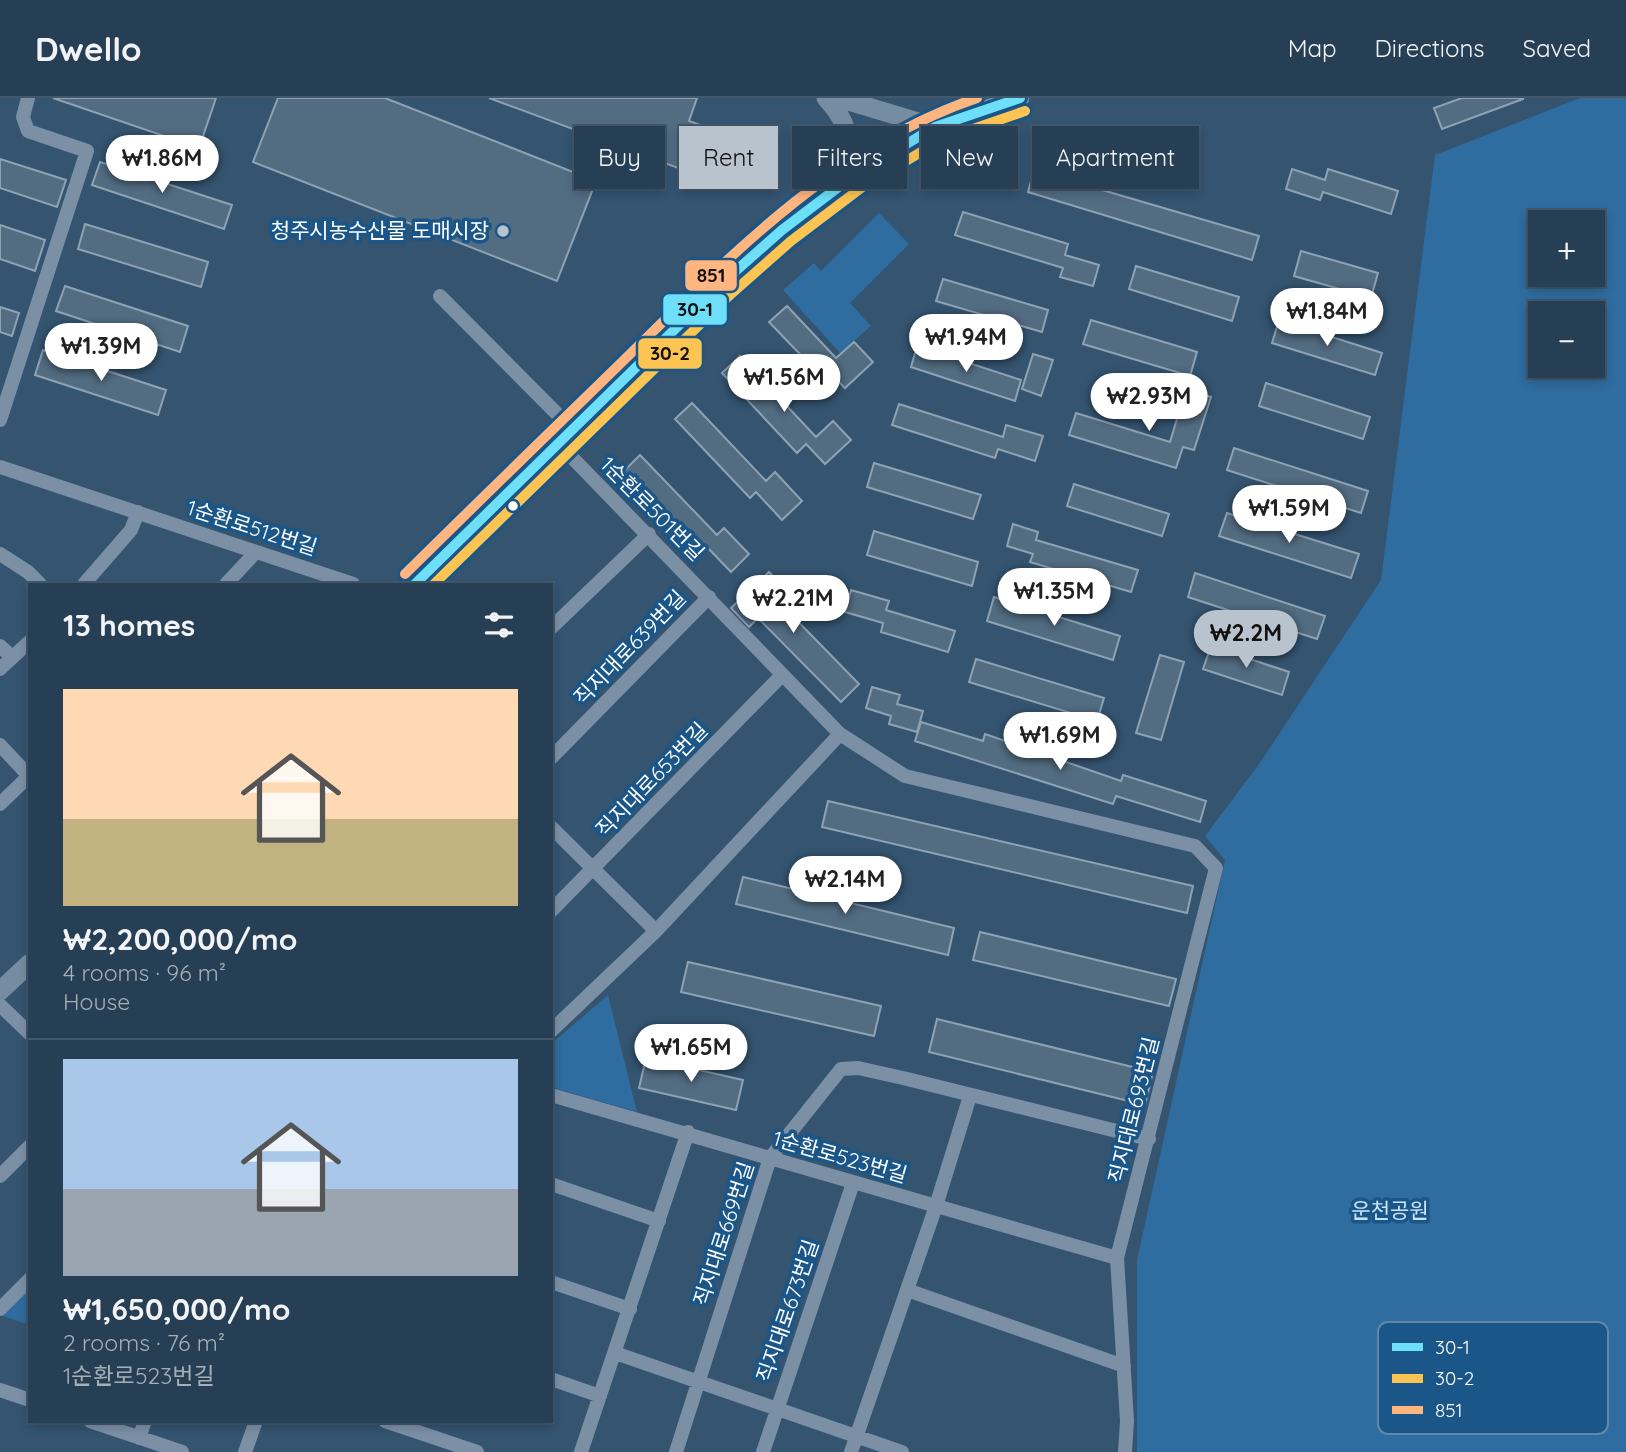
<!DOCTYPE html>
<html lang="en">
<head>
<meta charset="utf-8">
<style>
	:root { --surface:#273f54; --page:#334a5e; --text:#f1f3f6; --muted:#a4afb8; --line:#43586b; --accent:#b8c3cd }
	body { margin:0; font-family:Quicksand,"Noto Sans KR",sans-serif; background:var(--page); color:var(--text); height:100vh; display:flex; flex-direction:column; font-size:26px; white-space:nowrap }
	* { box-sizing:border-box; margin:0 }
	p { font-size:23px; color:var(--muted) }
	.icon { flex:none; width:38px; height:38px; fill:none; stroke:currentColor; stroke-width:2; stroke-linecap:round; stroke-linejoin:round }
	.map { position:relative; flex:1; overflow:hidden }
	.drawer { position:absolute; left:28px; top:485px; width:525px; height:840px; display:flex; flex-direction:column; background:var(--surface); border-radius:0px; box-shadow:0 4px 10px #0003,0 0 0 2px var(--line) }
	.drawer>* { flex:none }
	.guide { position:absolute; left:574px; top:28px; width:665px; height:63px; display:flex; gap:14px }
	.buttons { position:absolute; left:1528px; top:112px; display:grid; gap:14px }
	.buttons a { display:grid; place-items:center; width:77px; height:77px; border-radius:0px; background:var(--surface); box-shadow:0 4px 10px #0003,0 0 0 2px var(--line); font-size:35px }
	.price { position:absolute; translate:-50% -60px; padding:0 16px; border-radius:24px; background:#fff; color:#222; font-size:23px; line-height:46px; filter:drop-shadow(0 2px 4px #0008) }
	.price::after { content:''; position:absolute; left:50%; top:42px; width:21px; height:16px; margin-left:-10px; background:inherit; clip-path:polygon(0 0,100% 0,50% 100%) }
	.price.on { background:var(--accent); color:#111 }
	ul { padding:0; list-style:none }
	li { display:grid; align-content:center; gap:14px; height:371px; padding:0 35px }
	li+li { border-top:2px solid var(--line) }
	li span { display:grid; place-items:center; height:217px; border-radius:0px; color:#555 }
	li>.icon { margin-inline-start:auto }
	span .icon { width:126px; height:126px; fill:#fffc; stroke-width:1 }
	li b { font-size:30px }
	h2 { display:flex; justify-content:space-between; align-items:center; height:84px; padding:0 35px; font-size:30px }
	.chip { padding:0 24px; border-radius:0px; background:var(--surface); box-shadow:0 4px 10px #0003,0 0 0 2px var(--line); font-size:24px; line-height:63px }
	.chip.on { background:var(--accent); color:#111 }
	header { display:flex; align-items:center; gap:42px; box-sizing:border-box; height:98px; padding:0 35px; background:var(--surface); border-bottom:2px solid var(--line) }
	header strong { font-size:33px }
	nav { display:flex; gap:38px; margin-inline-start:auto; font-size:24px }
	.map>svg:first-child { display:block }
</style>
</head>
<body>
<header>
<strong>Dwello</strong>
<nav><a>Map</a><a>Directions</a><a>Saved</a></nav>
</header>
<div class="map">
<svg width="1626" height="1354" viewBox="0 0 1626 1354">
	<rect width="100%" height="100%" fill="#345470"/>
	<path fill="#2f6c9f" fill-rule="evenodd" d="M1580,0H1626V1354H1137V1162L1225,762L1205,738L1259,666L1381,482L1435,57ZM1540,124H1592V177H1540ZM1540,215H1592V268H1540Z
		M879,115L909,146L850,205L871,228L840,255L783,192L814,165L821,173Z
		M608,897L637,1014L551,989V946Z
		M30,1187V1227L0,1217Z"/>
	<path fill="#526c82" stroke="#8fa2b3" stroke-width="2" d="M53,0H216L199,50Z
		M278,0H385L596,83L557,183L253,64Z
		M489,0H697L689,23L706,29L689,74Z
		M1462,0H1523V1L1442,31L1434,10Z
		M0,61L66,82L57,109L0,90Z
		M100,64L232,107L224,131L92,87Z
		M1292,71L1325,82L1328,71L1398,93L1391,116L1323,94L1320,102L1286,91Z
		M1034,72L1259,138L1252,162L1028,94Z
		M963,114L1068,146L1065,157L1099,167L1093,188L1060,179L1063,170L955,137Z
		M85,126L208,164L201,189L78,151Z
		M0,127L45,142L35,173L0,161Z
		M1301,153L1378,175L1371,200L1294,178Z
		M1136,168L1239,199L1232,223L1129,191Z
		M943,181L1048,212L1042,234L936,203Z
		M65,188L188,228L180,254L56,213Z
		M787,208L836,260L854,244L873,264L845,290L826,271L820,277L769,224Z
		M0,209L19,215L12,238L0,234Z
		M1091,222L1197,254L1190,278L1083,246Z
		M1279,222L1382,255L1375,277L1272,245Z
		M917,248L1021,282L1015,303L911,269Z
		M43,252L166,292L158,317L35,277Z
		M1033,256L1053,262L1041,298L1022,291Z
		M740,258L816,339L833,323L851,342L825,366L806,346L797,355L722,275Z
		M1266,285L1370,319L1363,341L1259,308Z
		M1186,291L1211,299L1194,352L1183,349L1176,370L1069,337L1076,315L1170,344Z
		M692,305L766,383L775,374L802,403L782,422L756,394L750,400L675,321Z
		M899,306L1003,339L1006,327L1043,338L1035,363L998,351L995,360L892,327Z
		M1234,350L1368,393L1361,415L1227,372Z
		M640,357L717,437L724,430L749,456L731,474L705,447L699,453L623,374Z
		M874,365L981,397L973,421L867,389Z
		M1074,386L1169,416L1162,438L1067,408Z
		M1227,415L1359,456L1351,480L1219,438Z
		M1013,426L1038,434L1036,442L1138,472L1131,494L1030,464L1033,456L1007,448Z
		M874,433L978,464L972,488L867,457Z
		M769,474L787,493L777,502L859,586L841,604L758,520L749,529L731,510Z
		M1195,475L1325,518L1317,541L1188,499Z
		M851,492L889,503L886,512L955,533L948,554L881,534L883,525L845,514Z
		M994,499L1120,538L1113,562L987,523Z
		M1211,548L1289,574L1282,597L1203,571Z
		M1160,557L1184,564L1161,642L1136,635Z
		M976,561L1104,600L1097,623L969,584Z
		M872,589L900,597L897,606L923,613L917,634L889,626L891,618L866,610Z
		M921,624L983,643L985,636L1121,683L1123,677L1206,703L1200,724L1116,698L1113,706L915,643Z
		M828,703L1193,788L1187,815L822,729Z
		M743,779L954,830L948,857L736,806Z
		M980,834L1176,881L1169,908L973,862Z
		M688,864L881,908L874,938L681,894Z
		M937,921L1153,974L1145,1007L929,954Z
		M646,960L743,982L736,1012L639,990Z"/>
	<g fill="none" stroke-linecap="round" stroke-linejoin="round">
		<path stroke="#7b90a5" stroke-width="14" d="M440,198L574,333
			M0,322L87,53L28,33L23,19L28,0
			M560,347L840,636L905,678L1195,748L1216,770L1117,1160L1127,1323L1125,1354
			M0,369L353,486
			M0,456L28,474L40,486
			M84,486L131,432L138,414
			M226,486L256,454
			M551,530L649,436
			M0,548L12,559
			M0,571L30,543
			M0,647L29,678
			M551,660L709,499
			M0,706L30,677
			M551,729L656,833
			M551,813L781,578
			M0,907L30,936
			M551,933L656,833L840,636
			M551,997L1117,1160
			M0,1078L30,1048
			M551,1086L659,1123
			M551,1184L630,1211
			M907,1192L1124,1268
			M0,1211L30,1181
			M615,1255L902,1354
			M551,1281L600,1298
			M0,1292L30,1302
			M90,1323L182,1354
			M385,1323L477,1354
			M139,1340L145,1323
			M245,1354L256,1323
			M581,1354L688,1034
			M676,1354L770,1060L841,971L858,970L903,980L1149,1041
			M763,1354L853,1085
			M851,1354L936,1108L970,998"/>
		<path stroke="#768da1" stroke-width="19" d="M826,0C859,35 847,54 829,93
			M838,0L935,29
			M415,486L721,186L782,132L853,78L935,29L1020,0
			M0,893L30,865"/>
		<g stroke="#1b5688" stroke-width="16">
			<path id="bus-1" d="M415,486L721,186L782,132L853,78L935,29L1020,0"/>
		</g>
		<g stroke="#1b5688" stroke-width="16">
			<path id="bus-2" d="M434,486L731,196L791,143L861,90L941,42L1025,13"/>
		</g>
		<g stroke="#1b5688" stroke-width="16">
			<path id="bus-3" d="M405,476C477,405 549,335 622,264C727,161 835,48 977,0"/>
		</g>
		<use href="#bus-1" stroke="#6ddff8" stroke-width="10"/>
		<use href="#bus-2" stroke="#fcc553" stroke-width="10"/>
		<use href="#bus-3" stroke="#ffb580" stroke-width="10"/>
	</g>
	<circle fill="#b8c3cd" stroke="#1b5688" stroke-width="2.5" cx="503" cy="133" r="7"/>
	<circle fill="#fff" stroke="#1b5688" stroke-width="2.5" cx="513" cy="408" r="6"/>
	<g text-anchor="middle" stroke-width="7" stroke-linejoin="round" paint-order="stroke">
		<g font-size="21" fill="#fff" stroke="#1b5688" text-anchor="end">
			<text x="489" y="140">청주시농수산물 도매시장</text>
		</g>
		<g font-size="21" fill="#fff" stroke="#1b5688">
			<text transform="translate(652 411) rotate(45)" y="7">1순환로501번길</text>
			<text transform="translate(252 430) rotate(18)" y="7">1순환로512번길</text>
			<text transform="translate(630 550) rotate(-46)" y="7">직지대로639번길</text>
			<text transform="translate(652 682) rotate(-46)" y="7">직지대로653번길</text>
			<text transform="translate(1134 1012) rotate(-76)" y="7">직지대로693번길</text>
			<text transform="translate(840 1059) rotate(16)" y="7">1순환로523번길</text>
			<text transform="translate(724 1136) rotate(-72)" y="7">직지대로669번길</text>
			<text transform="translate(788 1213) rotate(-71)" y="7">직지대로673번길</text>
		</g>
		<g font-size="21" fill="#c9e4f9" stroke="#1b5688">
			<text x="1390" y="1120">운천공원</text>
		</g>
	</g>
	<rect x="1378" y="1224" width="230" height="112" rx="10" fill="#1b5688" stroke="#5f89ac" stroke-width="2"/>
	<rect x="1392" y="1245" width="31" height="8" fill="#6ddff8"/>
	<rect x="1392" y="1276" width="31" height="9" fill="#fcc553"/>
	<rect x="1392" y="1308" width="31" height="8" fill="#ffb580"/>
	<g font-size="19" fill="#fff">
		<text x="1435" y="1256">30-1</text>
		<text x="1435" y="1287">30-2</text>
		<text x="1435" y="1319">851</text>
	</g>
	<g stroke="#1b5688" stroke-width="2.5">
		<rect x="684" y="161" width="54" height="33" rx="7" fill="#ffb580"/>
		<rect x="662" y="195" width="66" height="33" rx="7" fill="#6ddff8"/>
		<rect x="637" y="239" width="66" height="33" rx="7" fill="#fcc553"/>
	</g>
	<g font-size="19" text-anchor="middle" font-weight="bold" fill="#111">
		<text x="711" y="184">851</text>
		<text x="695" y="218">30-1</text>
		<text x="670" y="262">30-2</text>
	</g>
</svg>
<div class="buttons">
<a>+</a>
<a>−</a>
</div>
<b class="price" style="left:162px;top:97px">₩1.86M</b>
<b class="price" style="left:1327px;top:250px">₩1.84M</b>
<b class="price" style="left:966px;top:276px">₩1.94M</b>
<b class="price" style="left:101px;top:285px">₩1.39M</b>
<b class="price" style="left:784px;top:316px">₩1.56M</b>
<b class="price" style="left:1149px;top:335px">₩2.93M</b>
<b class="price" style="left:1289px;top:447px">₩1.59M</b>
<b class="price" style="left:1054px;top:530px">₩1.35M</b>
<b class="price" style="left:793px;top:537px">₩2.21M</b>
<b class="price on" style="left:1246px;top:572px">₩2.2M</b>
<b class="price" style="left:1060px;top:674px">₩1.69M</b>
<b class="price" style="left:845px;top:818px">₩2.14M</b>
<b class="price" style="left:691px;top:986px">₩1.65M</b>
<div class="guide">
<a class="chip">Buy</a>
<a class="chip on">Rent</a>
<a class="chip">Filters</a>
<a class="chip">New</a>
<a class="chip">Apartment</a>
</div>
<section class="drawer">
<h2>13 homes<svg class="icon" aria-label="filters" viewBox="0 0 24 24"><path d="M4 7h16M4 17h16"/><circle cx="9" cy="7" r="2"/><circle cx="15" cy="17" r="2"/></svg></h2>
<ul>
<li><span style="background:linear-gradient(#ffd9b3 60%,#c2b280 0)"><svg class="icon" aria-label="home" viewBox="0 0 24 24"><path d="M3 11l9-7 9 7M6 9v11h12V9"/></svg></span><div><b>₩2,200,000/mo</b><p>4 rooms · 96 m²</p><p>House</p></div></li>
<li><span style="background:linear-gradient(#a9c7e8 60%,#9aa5b1 0)"><svg class="icon" aria-label="home" viewBox="0 0 24 24"><path d="M3 11l9-7 9 7M6 9v11h12V9"/></svg></span><div><b>₩1,650,000/mo</b><p>2 rooms · 76 m²</p><p>1순환로523번길</p></div></li>
</ul>
</section>
</div>
</body>
</html>
